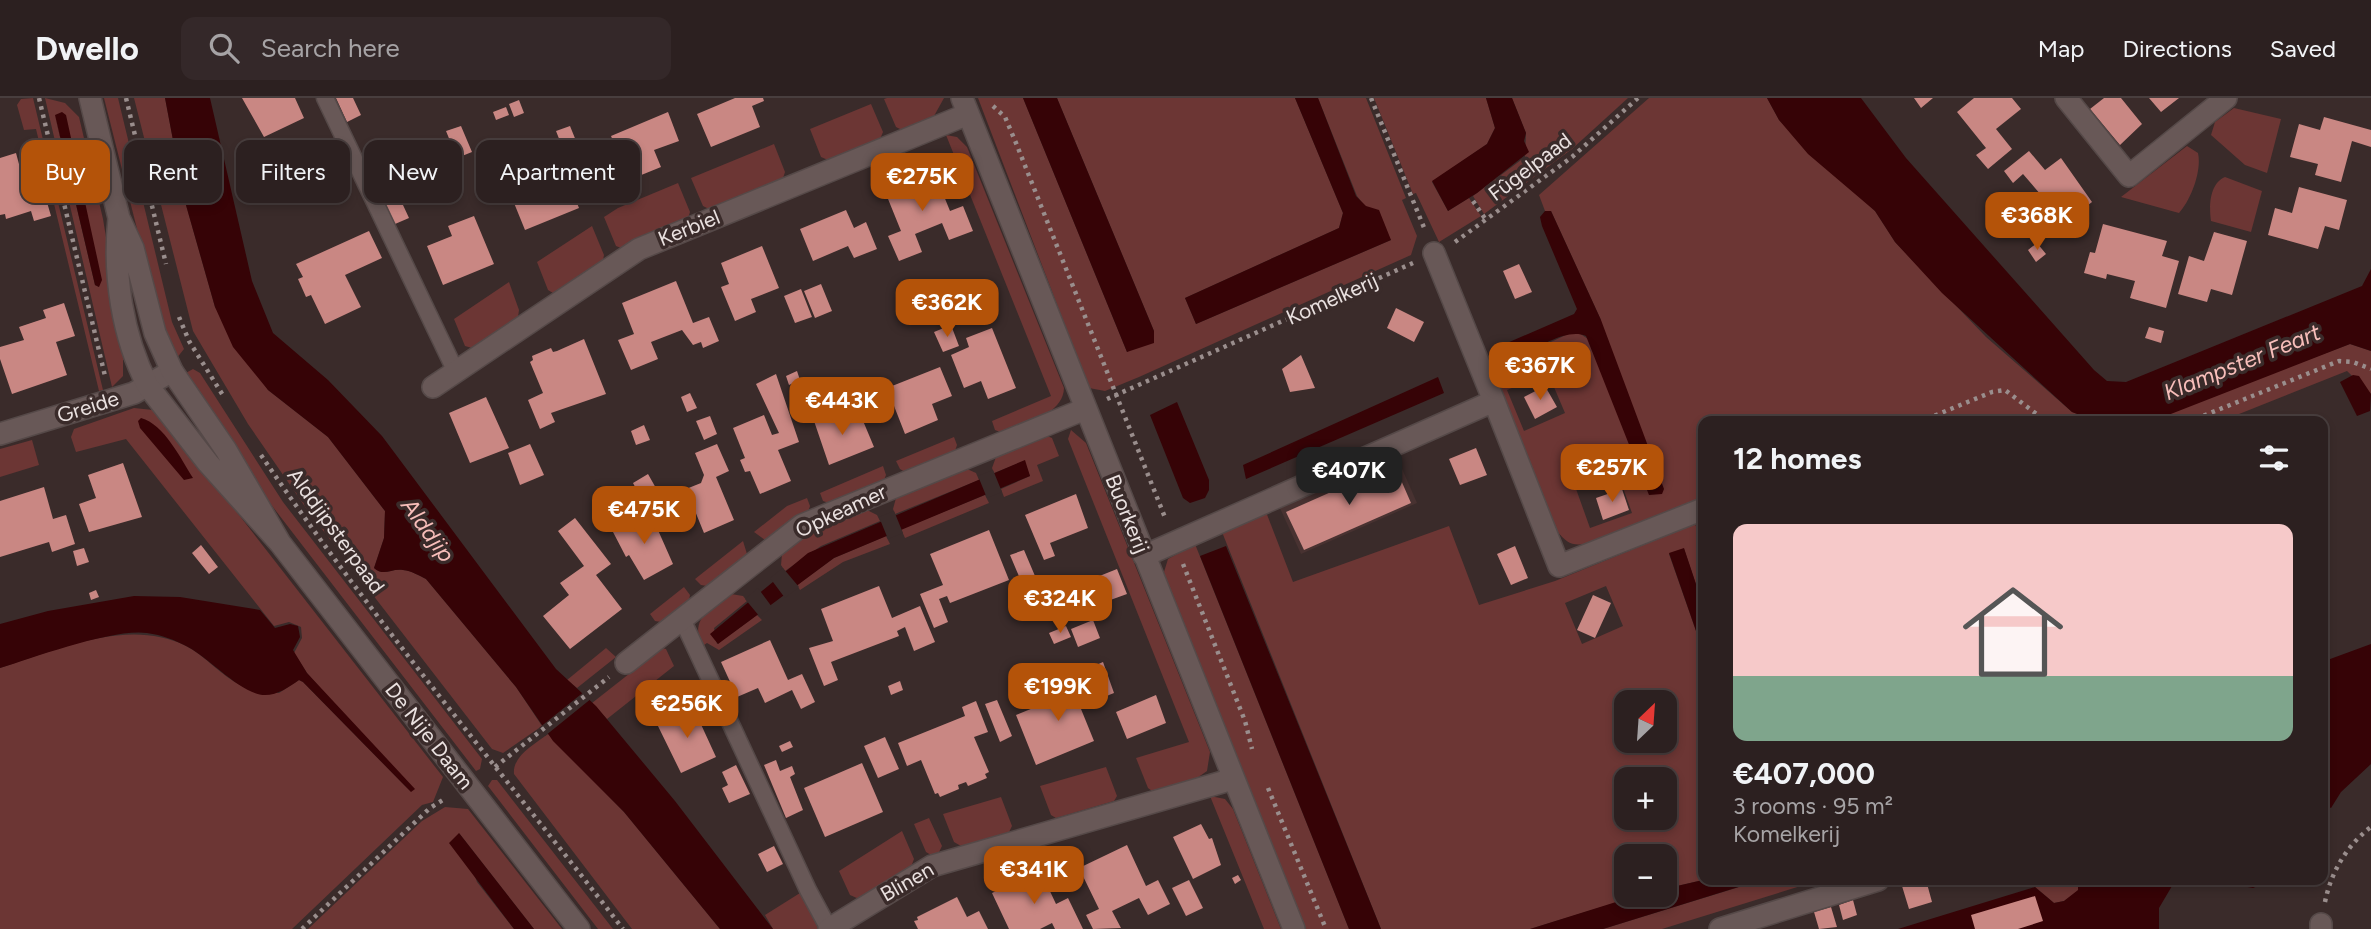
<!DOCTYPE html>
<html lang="en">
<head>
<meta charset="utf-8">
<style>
	:root { --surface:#2c2020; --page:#342829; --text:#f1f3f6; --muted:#a6a3a5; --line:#483e3e; --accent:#b45309 }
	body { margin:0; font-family:Figtree,sans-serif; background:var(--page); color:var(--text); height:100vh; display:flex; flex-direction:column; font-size:26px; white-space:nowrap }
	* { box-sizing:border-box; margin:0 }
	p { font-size:23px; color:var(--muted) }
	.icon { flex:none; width:38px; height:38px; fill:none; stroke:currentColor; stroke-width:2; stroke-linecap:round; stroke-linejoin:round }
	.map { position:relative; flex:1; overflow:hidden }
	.drawer { position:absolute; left:1698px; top:318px; width:630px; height:469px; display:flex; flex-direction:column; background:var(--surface); border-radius:14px; box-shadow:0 4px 10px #0003,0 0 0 2px var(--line) }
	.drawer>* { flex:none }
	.top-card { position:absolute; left:21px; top:42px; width:665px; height:63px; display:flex; gap:14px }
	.needle { width:46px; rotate:25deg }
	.fabs { position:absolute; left:1614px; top:592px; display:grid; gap:14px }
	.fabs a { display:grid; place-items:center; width:63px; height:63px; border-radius:14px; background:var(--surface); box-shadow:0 4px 10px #0003,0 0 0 2px var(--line); font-size:35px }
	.price { position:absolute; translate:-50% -60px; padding:0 16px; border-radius:14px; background:var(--accent); color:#fff; font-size:23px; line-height:46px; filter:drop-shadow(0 2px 4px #0008) }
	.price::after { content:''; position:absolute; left:50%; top:42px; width:21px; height:16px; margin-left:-10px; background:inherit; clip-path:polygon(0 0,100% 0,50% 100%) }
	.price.on { background:#222; color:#fff }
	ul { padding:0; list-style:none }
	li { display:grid; align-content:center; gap:14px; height:371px; padding:0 35px }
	li span { display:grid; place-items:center; height:217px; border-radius:14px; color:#555 }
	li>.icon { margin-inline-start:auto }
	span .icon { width:126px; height:126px; fill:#fffc; stroke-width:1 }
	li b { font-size:30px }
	h2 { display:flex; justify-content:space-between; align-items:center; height:84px; padding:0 35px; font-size:30px }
	.chip { padding:0 24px; border-radius:14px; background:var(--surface); box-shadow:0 4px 10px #0003,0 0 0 2px var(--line); font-size:24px; line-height:63px }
	.chip.on { background:var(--accent); color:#fff }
	header { display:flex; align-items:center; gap:42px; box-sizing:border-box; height:98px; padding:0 35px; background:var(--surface); border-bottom:2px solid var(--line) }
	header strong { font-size:33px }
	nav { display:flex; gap:38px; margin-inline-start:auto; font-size:24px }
	.search { width:490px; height:63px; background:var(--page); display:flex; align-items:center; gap:18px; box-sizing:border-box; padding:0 24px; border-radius:14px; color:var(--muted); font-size:26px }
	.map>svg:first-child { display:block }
</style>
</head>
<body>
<header>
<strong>Dwello</strong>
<div class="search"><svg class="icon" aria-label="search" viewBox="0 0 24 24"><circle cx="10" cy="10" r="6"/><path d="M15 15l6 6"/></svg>Search here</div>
<nav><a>Map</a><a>Directions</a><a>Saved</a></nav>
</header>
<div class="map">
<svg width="2371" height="831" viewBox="0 0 2371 831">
	<rect width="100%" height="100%" fill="#3a2b2a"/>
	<path fill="#483231" d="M1396,357L1417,405L1301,456L1279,408Z"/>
	<path fill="#6c3634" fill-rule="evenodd" d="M33,0L103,292L99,293L36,31L24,32L17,7L21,1Z
		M45,0L65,5L79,19L103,121L126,261L123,262V278L112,289ZM55,18L99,189L95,187Z
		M104,0H118L172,224L184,251L176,261L161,226Z
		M134,0H165L184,100L215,209L268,292L328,339L385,413L384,440L374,470C384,479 391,470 403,472C412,473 418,477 426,481L516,589L542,628L503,655L492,651L308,413L248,326L193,233Z
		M887,0H944L934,18L902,32L896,29L884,1Z
		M978,0H1023L1127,254L1154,233L1057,0H1295L1343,115L1339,130L1185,200L1196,226L1391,142L1357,98L1318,0H1366L1406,100L1402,102L1417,138L1411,157L1139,279L1105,293L1089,290Z
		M1374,0H1486L1495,30L1487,46L1432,84L1448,113L1469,100L1481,118L1439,144L1416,95L1413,96Z
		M1512,0H1628L1572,51L1484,116L1473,98L1525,59L1526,35Z
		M1649,0H1767L1779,22L1875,113L1895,144L1986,239L2072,314L2098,324H1703V399L1585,446C1571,448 1566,444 1557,433L1493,271L1568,236L1579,235L1591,243L1601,222L1551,113H1545L1539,97ZM1548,275L1565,315L1524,333L1507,292ZM1617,373L1632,415L1590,430L1575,388Z
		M871,6L883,34L880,41L828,62L821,59L810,31Z
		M2234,10L2281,21L2267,75L2245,67L2211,37L2215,24Z
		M946,37L957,39L967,49L1064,290C1063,318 1022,326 1000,334L995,332L992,323L1051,298Z
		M774,46L785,74L783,80L709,111L703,108L691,80Z
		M2187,48L2198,55C2202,73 2191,102 2179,115L2121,99Z
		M2225,79L2262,93L2251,134L2211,123C2209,109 2209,86 2225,79Z
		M678,85L690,114L688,120L632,142L621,150L616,148L604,119L618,110Z
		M592,128L604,157L603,162L553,195L548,192L537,164Z
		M509,184L519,212L518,219L472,250L465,248L454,221Z
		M2350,246L2371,253V296L2347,273L2219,324H2143Z
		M193,271L200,275L283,404L482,661L480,671L476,673L266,400L184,276Z
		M134,310L153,312L162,318L443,679L433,704L422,707L292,831H0V570C57,552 128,519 186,548C206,558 222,579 242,588C252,593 268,593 279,595L299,582L303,584L411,694L307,575L294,555L302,540L301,529L289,524L274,528L126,341L76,354L71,339L74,331Z
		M1071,332L1086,345L1210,654L1207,673L1197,680L1152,693L1148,690L1136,660L1189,644L1068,341Z
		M1047,338L1052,340L1059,358L1037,367L1043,383L1004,399L1001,391L1030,378L1024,363L994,375L992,370L996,359Z
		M954,339L957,347L955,353L905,374L900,371L896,363Z
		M32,342L39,367L0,379V351Z
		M883,368L886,377L884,382L829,405L823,403L820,395Z
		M967,371L976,375L979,382L895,416L893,411L896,400Z
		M985,397L989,405L905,440L901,431Z
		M807,400L810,408L808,414L795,419L765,442L754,434L787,408Z
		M867,412L877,417L880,423L821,448L785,473L781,467L782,456L805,438Z
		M1266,414L1293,484L1449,428L1479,507L1555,483L1695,426L1703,445V507L1684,451L1669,456L1703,553V782L1664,791V758H1626V796H1644L1530,831H1381L1222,434ZM1606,488L1623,528L1582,546L1565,505ZM1626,604H1664V642H1626ZM1626,681H1664V719H1626Z
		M886,438L890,446L843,464L800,492L797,487L834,460Z
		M743,443L747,456L707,488L701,487L695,481Z
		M1195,446L1349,831H1306L1166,482L1164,474L1168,461Z
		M684,489L690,497L689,502L661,524L655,523L650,516Z
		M731,496L743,498L747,503L714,530L717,546L757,517L762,522L719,552L707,545L701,549C691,518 709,513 731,496Z
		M606,550L616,559L577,590L567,582Z
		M662,550L666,551L674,568L607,621L592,605Z
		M548,636L624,714L720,831H632L514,676C512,658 535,646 548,636Z
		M1106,669L1117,698L1114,703L1056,720L1051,717L1040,688Z
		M492,682H497L613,831H598L488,688Z
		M1210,698L1225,701L1233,711L1281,831H1264Z
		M1001,699L1012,728L1009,734L961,748L954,744L943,716Z
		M445,709L468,711L562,831H534L459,735L477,784L514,831H308L422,723Z
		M929,720L942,748L939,754L931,757L926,754L914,726Z
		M902,733L914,761L911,769L859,801L850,797L839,773Z
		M1762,782H1820L1662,831H1603Z
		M2033,782H2078V793L2064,803L2054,805L2035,789Z
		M800,795L820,831H773L765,817Z"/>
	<path fill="#360306" d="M165,0H210L252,183L273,235L328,282L382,338L556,571L596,608L675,703L773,831H720L624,714L553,643L516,589L426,481C418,477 412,473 403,472C391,470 384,479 374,470L384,440L385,413L328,339L268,292L233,249L215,209L184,100Z
		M1023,0H1057L1154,233V245L1127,254Z
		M1295,0H1318L1356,98L1366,108L1379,112L1391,142L1196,226L1185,200L1339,130L1343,115Z
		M1486,0H1512L1526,35L1524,43L1529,54L1477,95L1448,113L1432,83L1487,46L1495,30Z
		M1767,0H1861L1906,60L2094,272L2107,283L2126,284L2362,188L2371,171V253L2350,246L2158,321L2098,324L2072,314L1942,195L1895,144L1875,113L1808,56L1779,22Z
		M62,14L66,17L102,182L99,189L95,187L55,17Z
		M1545,113H1551L1601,222L1664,391L1662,396L1649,397L1586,238C1565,229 1533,253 1514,262L1504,252L1507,245L1574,216L1577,211L1542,128L1540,119Z
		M2353,277L2359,278L2371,296L2370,313L2357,318L2340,284Z
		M1438,279L1444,295L1246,381L1243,367Z
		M1177,304L1209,382V392L1205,400L1190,405L1183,400L1150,317Z
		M141,320C164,326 181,361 193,380L184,382L140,330L138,323Z
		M1025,362L1030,378L834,460L718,546L710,536L808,455Z
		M1226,448L1381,831H1349L1200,458Z
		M1684,450L1703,507V553L1669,455Z
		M134,498L180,499L260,512L275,530L290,526L298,528L300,539L293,552L307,575L415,691L411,694L303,584L299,582C289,589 278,597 265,597C242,597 209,560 188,549C175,542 162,537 147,535C114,530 35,559 0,570V526L48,513Z
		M2371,546V666L2341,694L2331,710L2322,705V564Z
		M459,735L534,831H514L449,745Z
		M1703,782H1761L1603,831H1530L1632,799L1664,796V791Z
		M2078,782H2194L2172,788L2159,810V831H1898L2035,789L2054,805L2064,803L2078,792Z
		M2210,782H2271L2253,790Z"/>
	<path fill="#3a2b2a" d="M993,372L1002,394L987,400L978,378Z
		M894,413L903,435L888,441L879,419Z
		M783,470L799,489L785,500L770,480Z
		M758,490L772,509L760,519L745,501Z
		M585,593L592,600L545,638L539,630Z"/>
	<path fill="#c98783" d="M242,0H295L304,20L264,39Z
		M336,0H353L361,17L347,24Z
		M735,0H763L764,3L752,8L760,29L711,49L697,16Z
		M1914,0H1933L1921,10Z
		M1974,0H2012L2021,11L1996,31L2012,51L1988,71L1976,57L1986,50L1957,14Z
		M2104,0H2121L2142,26L2120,47L2090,11Z
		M2149,0H2179L2161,14Z
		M519,2L524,15L514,19L509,6Z
		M506,9L509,17L496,22L493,14Z
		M668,14L679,43L654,52L661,69L629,82L611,38Z
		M2324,19L2371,32V49L2352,43L2341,84L2315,77L2318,66L2290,59L2299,26L2320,32Z
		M461,28L472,54L457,60L446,33Z
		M570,28L587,70L573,76L556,33Z
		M2029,53L2045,72L2061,60L2092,104L2065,125L2023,76L2013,85L2004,73Z
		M16,55L26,92L42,87L51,118L34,123L31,113L6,121L5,116L0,117V60Z
		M557,56L579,110L525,132L512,100L499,105L489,83Z
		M933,71L950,113L963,108L973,133L949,142L942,125L915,136L922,154L899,163L888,138L901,133L884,91Z
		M2299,89L2347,102L2339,132L2325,128L2318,151L2268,137L2275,110L2292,115Z
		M397,94L409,120L395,126L383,101Z
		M846,112L854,130L866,124L877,151L854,160L848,148L813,163L800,131Z
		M474,118L494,166L443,187L427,148L452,138L448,128Z
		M2103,126L2167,143L2162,158L2179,163L2166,210L2130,200L2135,183L2107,176L2106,181L2084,175L2090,154L2095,155Z
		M369,133L382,160L345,177L361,209L325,226L311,197L306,199L298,181L303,179L296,166Z
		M2214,134L2247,143L2232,197L2211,191L2207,204L2178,196L2189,158L2204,163Z
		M2037,145L2046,156L2036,164L2028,152Z
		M762,148L779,190L751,201L756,214L735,223L721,189L729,186L721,165Z
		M1519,166L1532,194L1515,201L1503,173Z
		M676,183L693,225L709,219L719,243L703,250L701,244L693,247L682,232L651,244L658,261L631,272L618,242L634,236L622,205Z
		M821,186L832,213L815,220L804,193Z
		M801,191L812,219L795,225L784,198Z
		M64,205L75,238L56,244L67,277L12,296L0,261V249L24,242L19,229L46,220L43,212Z
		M1396,210L1424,224L1414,244L1387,230Z
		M951,227L959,248L943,254L934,234Z
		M2149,229L2164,233L2161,245L2145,240Z
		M992,230L1016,290L988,301L981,283L964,290L951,257L969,249L966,240Z
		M584,241L606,296L551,315L555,324L540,331L528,302L543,295L530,264L533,262L532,258L551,250L553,254L557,253Z
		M1301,257L1315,290L1290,294L1282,271Z
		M940,269L952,298L932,306L938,322L905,336L887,290Z
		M797,273L800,282L789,287L786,278Z
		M776,276L799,344L778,352L791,383L760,396L750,373L745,374L740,362L745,360L733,330L764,317L772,337L779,335L756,286Z
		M1545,288L1557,309L1535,321L1524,299Z
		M868,289L875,306L859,313L852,296Z
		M690,295L697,310L687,314L681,299Z
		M486,299L509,350L470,365L449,315Z
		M834,312L840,327L861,318L874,349L829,367L813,320Z
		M710,318L717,336L704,342L696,323Z
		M644,327L650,342L636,347L631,333Z
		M530,346L544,377L520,387L508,355Z
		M717,346L729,373L716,379L734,422L704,435L686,391L701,385L704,377L695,355Z
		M1476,350L1487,377L1460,387L1449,361Z
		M123,365L142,419L89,434L79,406L96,400L88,377Z
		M1394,366L1411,405L1304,452L1286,414Z
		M648,376L661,399L645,408L633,385Z
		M44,389L53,421L66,417L75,446L52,454L49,444L0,459V403Z
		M1622,391L1629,412L1603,422L1596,400Z
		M1076,396L1088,430L1050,445L1055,458L1044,462L1025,417Z
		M650,414L673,466L644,482L629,457L626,459L613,434Z
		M575,420L611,466L596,477L622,511L570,551L543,518L569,497L560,485L584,468L558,433Z
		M989,432L1009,482L950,505L947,498L939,501L948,524L934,530L920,496L943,487L930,456Z
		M201,447L218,469L209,476L192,455Z
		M1515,448L1528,480L1511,487L1497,456Z
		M84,450L89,464L77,468L73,453Z
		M1024,452L1035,478L1021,483L1010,457Z
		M1117,471L1127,496L1102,505L1092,481Z
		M879,488L892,520L920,508L935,544L914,553L905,529L897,533L899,538L831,564L838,582L824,588L809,550L833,543L821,511Z
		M96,492L99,499L91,502L89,495Z
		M1593,497L1611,505L1595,540L1577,532Z
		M1093,522L1100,540L1078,549L1071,531Z
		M1066,528L1071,539L1054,546L1049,535Z
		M770,542L788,582L802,576L815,604L801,611L792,592L765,605L758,590L737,599L721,564Z
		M1103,564L1114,595L1099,601L1087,571Z
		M1083,578L1094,606L1081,611L1094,643L1036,667L1016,617L1065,597L1061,588Z
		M900,583L903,592L891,597L888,588Z
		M1156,597L1166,625L1127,641L1116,614Z
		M997,602L1012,638L1000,644L985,606Z
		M976,603L988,634L974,639L989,674L985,676L987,680L968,688L966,684L958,687L959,691L940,699L938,695L935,696L921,662L907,668L898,645L965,618L962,609Z
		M693,609L716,659L681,675L657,626Z
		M885,639L899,671L878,680L864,648Z
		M790,643L793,649L782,654L779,648Z
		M776,662L780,673L792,668L795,676L790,679L803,712L786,720L764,667Z
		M862,665L883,714L825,739L804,690Z
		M736,667L750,696L729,705L722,690L728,687L722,674Z
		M1201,726L1209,741L1212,740L1221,767L1193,781L1173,739Z
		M1127,747L1146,788L1158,782L1170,806L1148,817L1139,800L1112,813L1121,830L1093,831L1086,817L1099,811L1079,770Z
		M774,748L783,766L767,774L758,756Z
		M1040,772L1056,806L1068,800L1083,831H1055L1052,825L1040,831H1009L992,795Z
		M1238,777L1241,782L1235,786L1232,780Z
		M1189,782L1203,810L1186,818L1172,790Z
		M1919,782H1926L1932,804L1909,811L1902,788Z
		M2035,798L2043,823L2018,831H1975L1971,817Z
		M957,799L967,819L979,813L988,831H918L914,823L918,822L917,819Z
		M1853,802L1857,817L1843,822L1839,807Z
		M1831,809L1837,829L1819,831L1814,814Z"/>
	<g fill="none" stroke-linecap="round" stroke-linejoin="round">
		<g stroke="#554948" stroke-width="19">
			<path id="lane" d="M325,0L456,274
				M682,521L808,792L829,831"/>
		</g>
		<g stroke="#554948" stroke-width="24">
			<path id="street" d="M962,0L1294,831
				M2066,0L2129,78L2226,0
				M1434,155L1494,303
				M433,289L639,151L968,16
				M0,336L134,295L172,273
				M1144,458L1494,303L1559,468L1703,411
				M626,565L802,427L1085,311
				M2321,826V831
				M829,831L932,768L1233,681
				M1720,831L1878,782"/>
		</g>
		<g stroke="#554948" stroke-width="24">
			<path id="secondary" d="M90,0L119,120L133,150L155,235L172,273L226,352L280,445L208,365L148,288C122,238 113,176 119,120
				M280,445L579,831"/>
		</g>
		<path stroke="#9a8e8d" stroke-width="4.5" stroke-dasharray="3.5 5" stroke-linecap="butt" d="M39,0L105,278
			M126,0L166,166
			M1371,0L1425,132
			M993,8L1005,19L1016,45L1166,422
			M1473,103L1486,122
			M1455,144L1572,59L1638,0
			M179,219L189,243L224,299
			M1107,301L1413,165
			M1919,324L1992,294L2005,292L2047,324
			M2188,324L2339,263L2353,264L2371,271
			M261,357C372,521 502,674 623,831
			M1183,466L1245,623L1252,651
			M495,669L609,579
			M1268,690L1326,831
			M2325,804C2331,774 2347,747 2371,729
			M302,831L430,710L446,700"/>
		<use href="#lane" stroke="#685857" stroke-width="16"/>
		<use href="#street" stroke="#685857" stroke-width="21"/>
		<use href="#secondary" stroke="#685857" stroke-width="21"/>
	</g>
	<g text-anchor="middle" stroke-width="7" stroke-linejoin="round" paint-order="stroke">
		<g font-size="21" fill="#eae1e0" stroke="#3a2b2a">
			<text transform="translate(1530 69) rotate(-37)" y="7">Fûgelpaad</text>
			<text transform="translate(689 130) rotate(-22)" y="7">Kerbiel</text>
			<text transform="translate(1332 201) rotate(-24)" y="7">Komelkerij</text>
			<text transform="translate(88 309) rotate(-17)" y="7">Greide</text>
			<text transform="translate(841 413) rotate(-25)" y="7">Opkeamer</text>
			<text transform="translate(1127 416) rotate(68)" y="7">Buorkerij</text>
			<text transform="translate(336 433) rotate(54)" y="7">Alddjipsterpaad</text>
			<text transform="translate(429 638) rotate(52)" y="7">De Nije Daam</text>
			<text transform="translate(907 784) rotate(-30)" y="7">Blinen</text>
		</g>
		<g font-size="23" font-style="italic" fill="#f8beba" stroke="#3a2b2a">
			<text transform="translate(2242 264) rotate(-22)" y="8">Klampster Feart</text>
			<text transform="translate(428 432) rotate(54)" y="8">Alddjip</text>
		</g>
	</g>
</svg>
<div class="fabs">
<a><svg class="needle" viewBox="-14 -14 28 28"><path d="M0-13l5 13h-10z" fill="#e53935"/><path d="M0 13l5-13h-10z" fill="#a6a3a5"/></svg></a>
<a>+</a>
<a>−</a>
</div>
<b class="price" style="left:922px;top:115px">€275K</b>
<b class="price" style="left:2037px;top:154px">€368K</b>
<b class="price" style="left:947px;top:241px">€362K</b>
<b class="price" style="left:1540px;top:304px">€367K</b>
<b class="price" style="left:842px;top:339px">€443K</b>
<b class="price" style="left:1612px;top:406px">€257K</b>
<b class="price on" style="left:1349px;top:409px">€407K</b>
<b class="price" style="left:644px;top:448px">€475K</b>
<b class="price" style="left:1060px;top:537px">€324K</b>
<b class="price" style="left:1058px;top:625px">€199K</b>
<b class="price" style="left:687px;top:642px">€256K</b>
<b class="price" style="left:1034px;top:808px">€341K</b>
<div class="top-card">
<a class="chip on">Buy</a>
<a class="chip">Rent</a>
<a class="chip">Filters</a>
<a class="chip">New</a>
<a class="chip">Apartment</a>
</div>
<section class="drawer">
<h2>12 homes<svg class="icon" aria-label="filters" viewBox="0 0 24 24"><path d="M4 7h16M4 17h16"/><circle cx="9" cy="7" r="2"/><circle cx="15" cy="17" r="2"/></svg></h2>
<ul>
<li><span style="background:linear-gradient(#f6c9c9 70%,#7fa58c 0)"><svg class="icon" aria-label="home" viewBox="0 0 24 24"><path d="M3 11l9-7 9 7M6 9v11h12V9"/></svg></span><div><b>€407,000</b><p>3 rooms · 95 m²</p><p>Komelkerij</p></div></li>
</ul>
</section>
</div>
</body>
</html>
